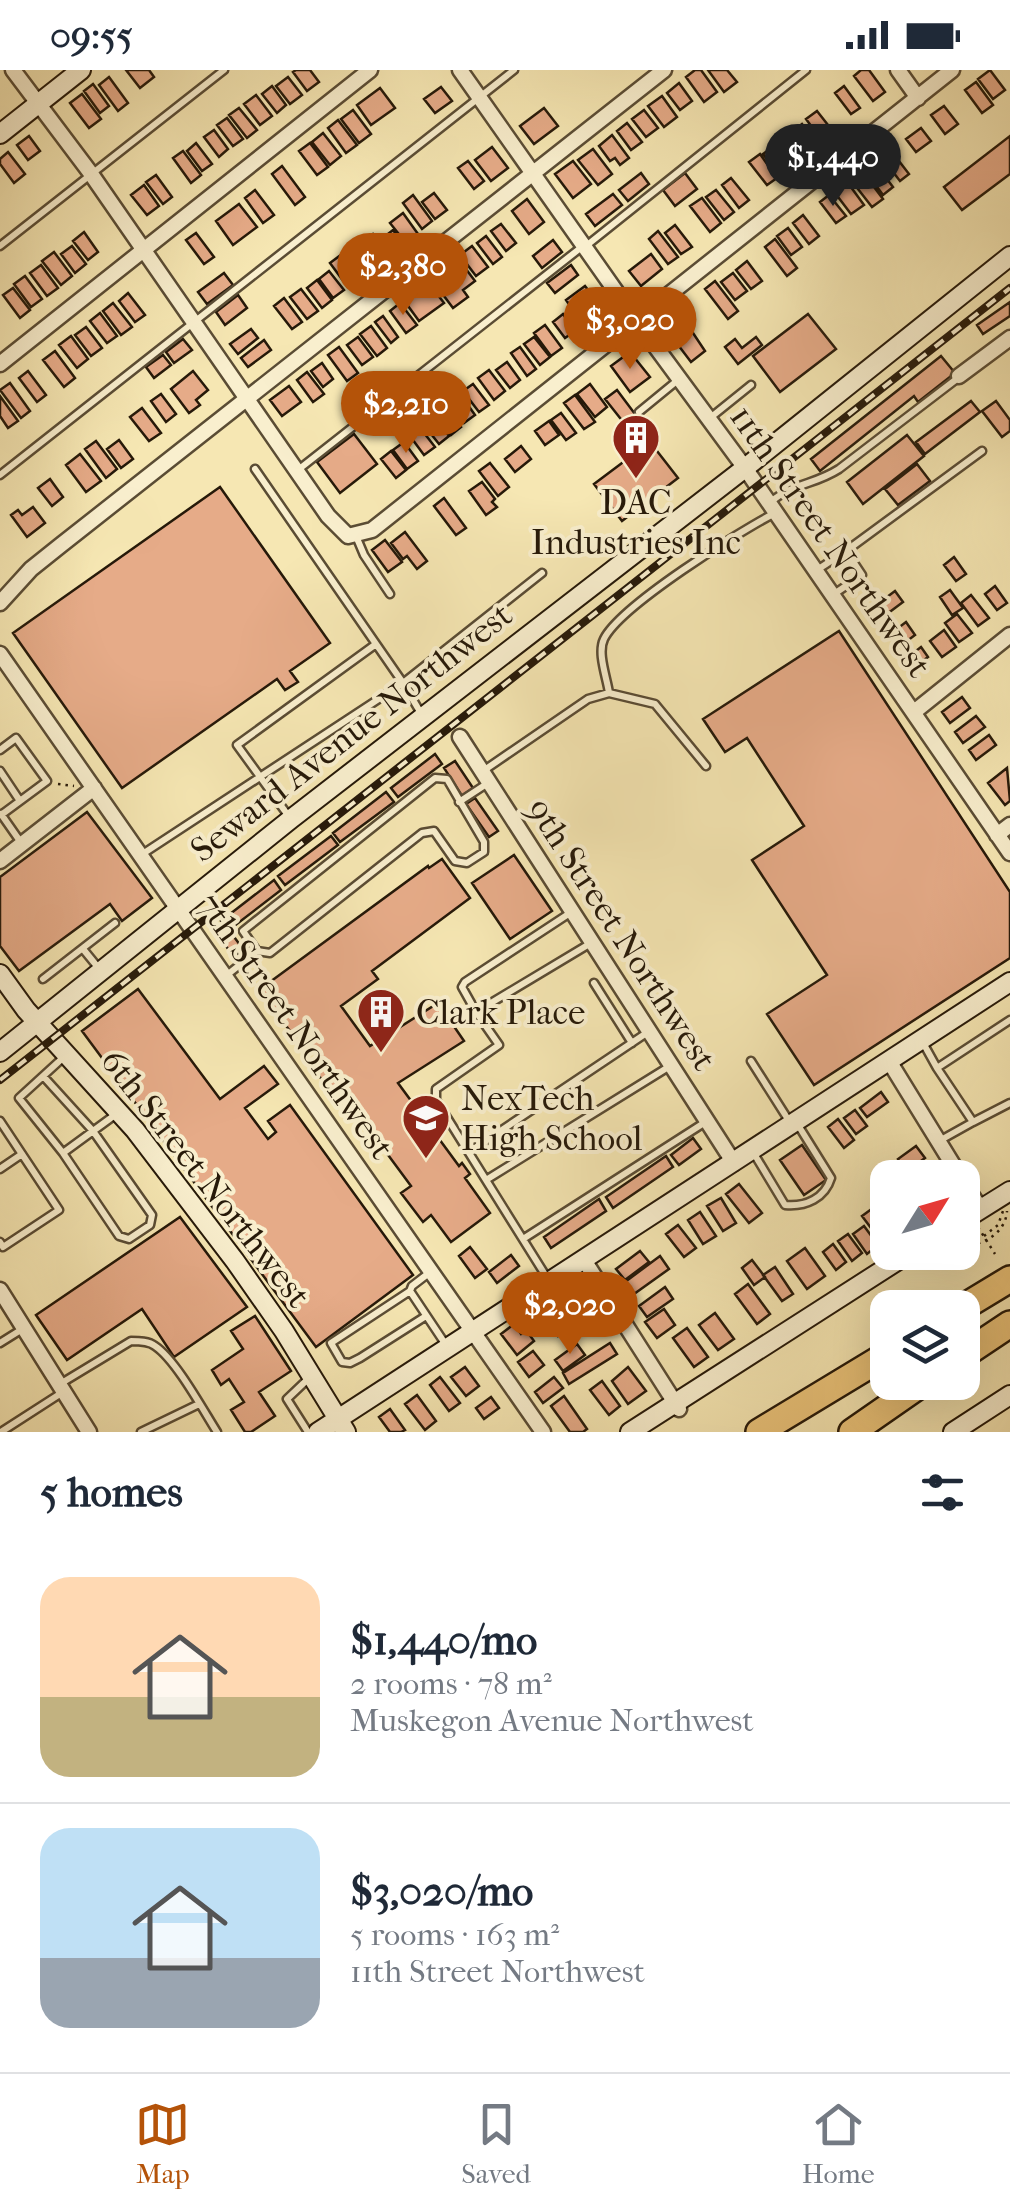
<!DOCTYPE html>
<html lang="en">
<head>
<meta charset="utf-8">
<style>
	:root { --surface:#fff; --page:#f2f2f3; --text:#1f2937; --muted:#747a83; --line:#e0e1e3; --accent:#b45309 }
	body { margin:0; font-family:"IM FELL French Canon",serif; background:var(--page); color:var(--text); height:100vh; display:flex; flex-direction:column; font-size:38px; white-space:nowrap }
	* { box-sizing:border-box; margin:0 }
	p { font-size:32px; color:var(--muted) }
	.icon { flex:none; width:55px; height:55px; fill:none; stroke:currentColor; stroke-width:2; stroke-linecap:round; stroke-linejoin:round }
	.map { position:relative; height:1362px; overflow:hidden }
	.details { display:flex; flex-direction:column; background:var(--surface); flex:1 }
	.details>* { flex:none }
	.needle { width:65px; rotate:53deg }
	.tools { position:absolute; left:870px; top:1090px; display:grid; gap:20px }
	.tools a { display:grid; place-items:center; width:110px; height:110px; border-radius:20px; background:var(--surface); box-shadow:0 10px 40px #0002; font-size:50px }
	.price { position:absolute; translate:-50% -85px; padding:0 22px; border-radius:35px; background:var(--accent); color:#fff; font-size:32px; line-height:65px; filter:drop-shadow(0 2px 5px #0008) }
	.price::after { content:''; position:absolute; left:50%; top:60px; width:30px; height:22px; margin-left:-15px; background:inherit; clip-path:polygon(0 0,100% 0,50% 100%) }
	.price.current { background:#222; color:#fff }
	ul { padding:0; list-style:none }
	li { display:flex; align-items:center; gap:30px; height:250px; padding:0 40px }
	li+li { border-top:2px solid var(--line) }
	li span { display:grid; place-items:center; flex:none; width:280px; height:200px; border-radius:30px; color:#555 }
	li>.icon { margin-inline-start:auto }
	span .icon { width:120px; height:120px; fill:#fffc; stroke-width:1 }
	li b { font-size:42px }
	h2 { display:flex; justify-content:space-between; align-items:center; height:120px; padding:0 40px; font-size:42px }
	.status { display:flex; justify-content:space-between; align-items:center; height:70px; padding:0 50px; background:var(--surface); direction:ltr }
	.status svg { height:28px; fill:currentColor }
	.tab-bar { display:flex; justify-content:space-around; align-items:center; height:140px; border-top:2px solid var(--line); background:var(--surface); font-size:28px; color:var(--muted) }
	.tab-bar a { display:grid; justify-items:center; gap:5px }
	.tab-bar .current { color:var(--accent) }
	.map>svg:first-child { display:block }
</style>
</head>
<body>
<div class="status"><b>09:55</b><svg viewBox="0 0 49 12"><path d="M0 12V9h3v3zM5 12V6h3v6zM10 12V3h3v9zM15 12V0h3v12zM26 1h20v11H26zM47 4h2v5h-2z"/></svg></div>
<div class="map">
<svg width="1010" height="1362" viewBox="0 0 1010 1362">
	<rect width="100%" height="100%" fill="#f6e7b3"/>
	<filter id="stains"><feTurbulence type="fractalNoise" baseFrequency=".002" numOctaves="4"/><feColorMatrix values="0 0 0 0 .2 0 0 0 0 .09 0 0 0 0 .02 0 0 0 .5 -.17"/></filter>
	<radialGradient id="worn" r=".72"><stop offset=".6" stop-color="#630" stop-opacity="0"/><stop offset="1" stop-color="#630" stop-opacity=".3"/></radialGradient>
	<path fill="#e6ab88" stroke="#261909" stroke-width="2.5" d="M126,0H149L154,7L140,18Z
		M296,0H310L319,12L307,21L293,2Z
		M695,0H701L717,22L704,32L686,7Z
		M708,0H727L737,12L724,22Z
		M861,0H869L885,22L873,31L854,6Z
		M990,0L1005,20L993,29L978,9Z
		M109,7L128,33L118,41L99,15Z
		M288,7L302,25L290,34L276,16Z
		M976,12L993,35L982,43L965,20Z
		M679,13L692,31L680,40L667,23Z
		M93,14L109,36L100,43L84,21Z
		M272,16L286,35L277,43L262,24Z
		M844,16L860,38L851,44L835,23Z
		M441,17L452,31L435,43L424,29Z
		M380,18L395,38L371,55L357,35Z
		M82,24L101,49L89,58L70,33Z
		M256,25L272,46L260,55L244,34Z
		M662,26L677,47L664,57L648,36Z
		M944,36L958,54L945,64L931,45Z
		M239,38L257,60L247,68L229,45Z
		M544,38L558,56L534,74L520,56Z
		M353,40L371,64L359,73L341,49Z
		M644,40L658,58L646,67L632,49Z
		M817,41L835,64L823,72L806,49Z
		M227,48L243,69L233,76L217,55Z
		M338,50L357,75L346,83L328,58Z
		M627,53L642,72L631,80L617,61Z
		M802,54L818,75L807,83L792,62Z
		M921,58L931,71L916,82L906,69Z
		M214,60L228,79L219,87L204,67Z
		M323,63L341,86L330,95L312,72Z
		M789,64L805,84L794,93L778,72Z
		M612,65L629,88L620,95L615,88L610,91L599,76Z
		M29,66L40,81L28,90L17,75Z
		M1010,66V104L962,140L944,117Z
		M196,73L212,94L202,101L187,81Z
		M310,73L328,97L317,105L299,81Z
		M775,75L791,96L779,105L763,84Z
		M492,77L508,98L491,111L475,90Z
		M593,79L612,104L598,115L578,90Z
		M183,81L201,105L191,113L173,88Z
		M8,82L25,104L14,113L0,94V89Z
		M892,82L909,104L900,111L883,89Z
		M760,84L777,108L767,115L749,92Z
		M468,91L484,111L474,119L458,98Z
		M573,91L591,114L573,128L555,104Z
		M874,92L893,117L883,125L864,99Z
		M282,96L305,127L295,135L272,104Z
		M862,101L883,129L872,137L851,110Z
		M641,103L649,114L628,131L619,120Z
		M685,103L697,119L675,136L663,120Z
		M156,105L172,127L163,134L146,112Z
		M731,108L749,130L739,138L722,115Z
		M845,109L864,135L851,144L832,119Z
		M144,115L159,136L147,145L131,125Z
		M255,120L274,145L263,153L245,128Z
		M716,120L734,142L724,150L706,127Z
		M434,123L447,140L435,149L422,132Z
		M613,124L622,135L595,156L586,144Z
		M413,125L432,151L422,159L403,133Z
		M829,125L846,146L836,153L820,132Z
		M702,128L721,153L710,162L690,136Z
		M527,129L544,152L529,164L512,141Z
		M239,134L257,157L233,175L216,151Z
		M403,143L418,164L406,173L390,153Z
		M803,145L819,166L809,174L793,153Z
		M501,154L516,173L506,181L491,161Z
		M675,155L692,177L681,184L665,163Z
		M788,158L802,177L791,185L777,166Z
		M393,160L404,175L380,194L362,172L373,164L379,171Z
		M658,161L678,187L668,194L649,169Z
		M84,162L98,182L88,190L73,171Z
		M196,163L214,187L204,194L186,170Z
		M486,166L502,187L493,194L477,173Z
		M775,169L797,198L787,206L765,177Z
		M553,170L562,182L542,198L533,186Z
		M357,174L375,197L365,205L347,181Z
		M72,176L86,194L75,203L61,184Z
		M472,176L488,197L476,206L460,185Z
		M54,182L72,206L61,215L42,191Z
		M342,184L359,208L347,216L330,193Z
		M651,184L662,199L641,216L629,201Z
		M456,186L475,211L463,220L468,227L453,238L441,222L456,211L444,195Z
		M747,191L762,211L751,219L736,200Z
		M41,195L58,218L47,226L30,203Z
		M571,195L578,205L555,223L547,213Z
		M329,201L344,220L333,228L319,209Z
		M224,203L233,215L207,234L198,222Z
		M733,203L747,221L735,230L721,212Z
		M25,206L42,229L31,237L14,214Z
		M317,210L332,230L322,238L307,218Z
		M427,211L444,233L419,251L403,229Z
		M715,211L738,241L728,249L705,219Z
		M585,216L592,225L573,240L566,230Z
		M13,218L30,240L20,248L3,225Z
		M301,219L318,241L307,249L290,227Z
		M128,223L145,245L135,252L119,231Z
		M238,225L247,238L225,255L216,242Z
		M284,228L302,252L292,259L274,236Z
		M1010,232V246L983,264L977,255Z
		M113,233L132,257L121,265L103,241Z
		M400,233L417,255L406,263L390,241Z
		M597,233L606,244L585,260L576,249Z
		M677,239L705,281L691,292L663,255V250Z
		M100,243L117,266L107,273L90,251Z
		M563,244L575,261L565,268L553,252Z
		M808,244L836,279L780,322L753,286Z
		M383,246L398,267L391,273L375,252Z
		M545,255L562,278L551,286L534,263Z
		M371,256L387,278L377,286L360,264Z
		M86,257L102,278L91,286L75,265Z
		M251,259L258,268L238,284L230,274Z
		M71,266L88,289L77,298L59,275Z
		M358,267L373,287L362,295L347,275Z
		M534,267L550,287L540,295L524,274Z
		M756,267L762,275L738,294L725,277L735,269L742,278Z
		M183,269L192,280L174,293L166,282Z
		M264,270L271,280L248,297L241,288Z
		M339,277L358,303L347,311L328,285Z
		M520,277L536,299L527,306L511,283Z
		M55,281L75,308L64,317L43,290Z
		M630,282L650,307L630,322L611,296Z
		M163,285L171,295L154,308L146,297Z
		M941,286L955,303L918,332L914,326L820,401L811,389Z
		M507,292L520,310L510,318L496,300Z
		M322,293L333,309L323,317L311,301Z
		M489,300L505,321L494,330L478,308Z
		M28,301L46,325L37,332L19,308Z
		M193,301L208,320L196,330L200,335L189,343L171,319Z
		M307,302L324,324L313,332L297,310Z
		M10,313L30,341L21,348L0,320Z
		M473,314L489,335L479,342L463,321Z
		M590,314L607,337L595,347L577,324Z
		M289,316L301,332L282,346L270,330Z
		M617,320L635,344L624,353L605,329Z
		M161,324L176,344L166,352L151,331Z
		M460,324L475,345L464,353L449,333Z
		M575,325L595,352L584,359L564,333Z
		M0,326L18,351L8,358L0,346Z
		M971,331L980,342L925,384L916,372Z
		M996,331L1010,350V361L1002,367L982,341Z
		M142,338L161,363L149,371L130,347Z
		M447,338L461,357L451,365L436,346Z
		M561,343L576,363L566,370L551,350Z
		M434,347L449,366L439,374L424,355Z
		M549,351L559,365L545,375L535,361Z
		M421,359L435,377L424,385L410,366Z
		M354,364L377,394L340,423L317,392Z
		M907,365L924,386L863,434L847,412Z
		M119,370L133,389L121,398L107,379Z
		M96,371L117,399L106,408L85,379Z
		M404,372L418,391L407,399L393,380Z
		M650,372L678,408L622,451L594,414Z
		M521,376L531,389L515,402L505,389Z
		M391,381L406,400L396,408L381,389Z
		M80,384L101,411L86,422L66,395Z
		M490,393L509,417L498,426L479,401Z
		M917,394L930,411L898,435L885,419Z
		M50,409L63,427L52,436L38,418Z
		M482,412L495,429L492,432L497,437L486,445L469,421Z
		M220,417L330,573L290,601L298,612L285,620L277,609L122,718L13,563Z
		M444,428L466,458L456,465L434,436Z
		M33,437L45,453L27,467L11,445L18,440L22,445Z
		M405,462L427,491L417,499L407,486L403,489L391,473Z
		M385,470L402,492L388,502L372,480Z
		M954,487L966,504L956,511L944,495Z
		M995,516L1007,533L997,540L985,524Z
		M950,520L963,538L952,545L940,527Z
		M895,521L903,532L879,550L871,539Z
		M971,525L989,548L978,556L961,533Z
		M957,544L972,563L959,572L945,553Z
		M906,552L915,565L899,577L889,565Z
		M944,560L956,577L942,587L930,571Z
		M839,561L1010,822V888L814,1015L767,944L827,905L752,790L804,756L747,668L725,682L703,649Z
		M921,577L928,587L910,601L903,591Z
		M962,627L970,638L950,653L942,642Z
		M976,646L985,657L963,673L955,662Z
		M989,665L996,675L976,690L969,680Z
		M435,684L442,694L398,727L391,718Z
		M455,691L473,718L462,726L444,698Z
		M1007,698L1010,731L1005,735L988,713Z
		M386,722L394,732L340,772L333,763Z
		M475,728L498,761L489,767L466,734Z
		M87,742L152,828L122,851L110,834L19,901L0,876V807Z
		M331,766L338,775L285,815L278,806Z
		M514,785L552,841L510,869L472,813Z
		M442,789L470,828L372,901L378,909L341,936L370,976L438,933L464,971L398,1013L459,1096L462,1093L470,1104L465,1108L490,1143L451,1172L431,1145L423,1152L401,1123L411,1116L343,1024L337,1028L315,1001L325,993L300,960L293,965L259,920L428,796L429,798Z
		M274,810L281,820L229,860L243,879L234,887L220,868L229,862L221,851Z
		M138,919L220,1029L264,996L278,1014L245,1038L268,1069L276,1062L268,1051L290,1035L413,1205L316,1277L82,961Z
		M881,1022L888,1032L867,1047L860,1038Z
		M855,1040L867,1056L856,1064L844,1048Z
		M838,1049L854,1070L844,1078L828,1057Z
		M693,1068L701,1079L679,1095L671,1085Z
		M802,1075L826,1110L804,1125L780,1090Z
		M916,1076L925,1088L906,1102L898,1089Z
		M666,1086L673,1097L613,1138L606,1127Z
		M739,1114L762,1143L749,1153L726,1124Z
		M721,1128L736,1153L723,1161L707,1136Z
		M599,1129L606,1141L551,1178L544,1167Z
		M873,1138L888,1158V1170L883,1174L862,1146Z
		M700,1142L716,1166L703,1174L688,1150Z
		M180,1147L247,1237L174,1287L142,1239L67,1290L36,1245Z
		M678,1155L696,1178L684,1187L666,1164Z
		M864,1156L878,1175L867,1184L853,1164Z
		M848,1164L862,1183L852,1191L838,1171Z
		M833,1174L846,1192L836,1200L823,1182Z
		M470,1177L487,1199L475,1208L459,1186Z
		M805,1178L825,1206L807,1219L787,1191Z
		M640,1181L649,1192L625,1210L616,1199Z
		M511,1185L519,1196L497,1213L489,1202Z
		M660,1186L669,1199L634,1224L625,1212Z
		M752,1190L765,1207L754,1215L742,1198Z
		M775,1197L793,1224L782,1231L763,1205Z
		M748,1214L770,1244L757,1254L735,1224Z
		M665,1217L673,1229L647,1247L639,1236Z
		M573,1218L599,1252L581,1264L557,1230Z
		M555,1239L569,1258L558,1266L544,1247Z
		M664,1239L675,1255L657,1268L645,1252Z
		M715,1243L734,1269L718,1280L699,1255Z
		M255,1246L291,1301L259,1322L275,1346L251,1362H245L231,1340L244,1332L229,1309L221,1315L212,1300L243,1279L231,1261Z
		M514,1254L521,1264L526,1260L534,1271L517,1285L501,1264Z
		M687,1258L708,1287L694,1297L673,1268Z
		M610,1273L617,1284L569,1314L563,1303Z
		M577,1274L585,1285L563,1301L555,1290Z
		M533,1281L544,1295L529,1307L518,1292Z
		M465,1297L479,1316L466,1326L451,1307Z
		M628,1297L646,1321L628,1334L612,1311Z
		M440,1307L460,1333L449,1341L430,1315Z
		M554,1307L563,1318L543,1333L535,1322Z
		M602,1311L620,1336L609,1345L590,1320Z
		M417,1325L436,1351L425,1360L405,1334Z
		M564,1326L587,1359L583,1362H570L551,1336Z
		M491,1327L499,1338L484,1349L476,1338Z
		M390,1339L405,1360L401,1362H390L379,1347Z"/>
	<g fill="none" stroke-linecap="round" stroke-linejoin="round">
		<g stroke="#5a4c34" stroke-width="11">
			<path id="lane" d="M0,176L224,0
				M586,176L806,0
				M639,342L678,310
				M710,348L751,315
				M255,399L403,613L542,503
				M298,400L583,176
				M0,405L514,0
				M770,432C796,412 814,415 839,399L958,308
				M356,466L364,485L390,524
				M846,481L982,381
				M817,500L846,481L862,505L834,524
				M609,623C607,608 597,583 604,569C620,536 740,461 775,443
				M0,680L16,668L47,711L1,745
				M0,701L20,731
				M483,701L588,629L609,623L655,634L706,696
				M459,732L488,713
				M1,744L22,774
				M290,748L237,675L376,574
				M141,785L403,613L422,645
				M83,879L101,901
				M227,905L257,881L243,861L435,708L447,709L484,772V782L467,793L455,791L434,761L422,763L270,883L257,881
				M43,909L115,853
				M594,913L632,973
				M476,942L462,917L465,912L570,843
				M922,971L937,998L1010,950
				M751,991L791,1054
				M937,998L973,1052L939,1071
				M43,1006L93,1061L152,1145L150,1155L129,1169L119,1166L63,1083L19,1028L66,985
				M0,1051L59,1140L3,1177L0,1172
				M973,1052L1010,1033
				M469,1082L648,962
				M753,1082L785,1135C806,1137 825,1128 831,1108L798,1055
				M63,1083L119,1042
				M0,1099L22,1084
				M486,1110L670,996
				M523,1169L707,1051
				M429,1203L412,1216L410,1221L446,1275
				M549,1211L436,1030V1019L499,975L476,942L591,873
				M410,1221L331,1273L342,1292L350,1293L360,1288L426,1246
				M0,1273L24,1258
				M60,1314L131,1271C139,1271 149,1271 155,1276C176,1290 203,1340 217,1362
				M1,1362L63,1322
				M141,1362L199,1334
				M308,1362L287,1329L308,1309"/>
		</g>
		<g stroke="#5a4c34" stroke-width="19">
			<path id="street" d="M13,0L89,101L328,446L348,466L372,460L952,0
				M460,0L636,250L745,398L1010,783
				M898,0L918,28
				M0,294L370,0
				M959,306L1010,268
				M0,533L31,499L61,475L664,0
				M0,584L543,1362
				M914,642L1010,565
				M460,667L734,1093
				M997,765L1010,755
				M0,791L94,718
				M889,991L961,1108
				M962,1111L981,1139
				M584,1190L679,1339
				M0,1220L89,1362"/>
		</g>
		<g stroke="#261909" stroke-width="22">
			<path id="secondary" d="M0,64L81,0
				M0,904L26,940L135,1060L235,1191L284,1261L346,1362
				M0,982L291,749L745,398L1010,186
				M962,1151L1010,1121
				M318,1362L1010,912
				M630,1362L911,1182
				M953,1362L1010,1325"/>
		</g>
		<g stroke="#261909" stroke-width="30">
			<path id="highway" d="M962,1238L1010,1209
				M962,1286L1010,1254
				M759,1362L888,1284
				M852,1362L924,1312"/>
		</g>
		<path stroke="#261909" stroke-width="2.5" stroke-dasharray="2.5 5" stroke-linecap="butt" d="M58,714L74,716
			M978,1157L995,1184
			M984,1166L998,1155L1003,1141
			M964,1167L979,1173C994,1168 1006,1157 1007,1141"/>
		<use href="#lane" stroke="#f9efce" stroke-width="6"/>
		<use href="#street" stroke="#f9efce" stroke-width="14"/>
		<use href="#secondary" stroke="#f9efce" stroke-width="18"/>
		<use href="#highway" stroke="#ebc47a" stroke-width="25"/>
		<g stroke="#261909" stroke-width="8">
			<path id="rail" d="M0,1010L1010,218"/>
		</g>
		<use href="#rail" stroke="#f9efce" stroke-width="4" stroke-dasharray="11" stroke-linecap="butt"/>
	</g>
	<defs>
		<g id="building-pin" transform="scale(2.5)"><path d="M0 17L-7.5 6A9.5 9.5 0 1 1 7.5 6Z" fill="#8f2418" stroke="#f9efce"/><path d="M-4-6H4V6H1V3H-1V6H-4ZM-2.5-4.3h1.7v1.8h-1.7ZM.8-4.3h1.7v1.8H.8ZM-2.5-1h1.7V.8h-1.7ZM.8-1h1.7V.8H.8Z" fill="#fff"/></g>
		<g id="school-pin" transform="scale(2.5)"><path d="M0 17L-7.5 6A9.5 9.5 0 1 1 7.5 6Z" fill="#8f2418" stroke="#f9efce"/><path d="M0-5L7-2L0 1L-7-2ZM-4 1L0 2.5L4 1V4Q0 6-4 4Z" fill="#fff"/></g>
	</defs>
	<g fill-rule="evenodd">
		<use href="#building-pin" x="636" y="368"/>
		<use href="#building-pin" x="381" y="942"/>
		<use href="#school-pin" x="426" y="1048"/>
	</g>
	<g text-anchor="middle" stroke-width="8" stroke-linejoin="round" paint-order="stroke">
		<g font-size="35" fill="#261909" stroke="#f9efce" text-anchor="start">
			<text x="636" y="444" text-anchor="middle">DAC<tspan x="636" dy="40">Industries Inc</tspan></text>
			<text x="416" y="954">Clark Place</text>
			<text x="461" y="1040">NexTech<tspan x="461" dy="40">High School</tspan></text>
		</g>
		<g font-size="35" fill="#261909" stroke="#f9efce">
			<text transform="translate(831 471) rotate(55)" y="12">11th Street Northwest</text>
			<text transform="translate(351 662) rotate(-38)" y="12">Seward Avenue Northwest</text>
			<text transform="translate(622 864) rotate(57)" y="12">9th Street Northwest</text>
			<text transform="translate(296 956) rotate(55)" y="12">7th Street Northwest</text>
			<text transform="translate(206 1108) rotate(52)" y="12">6th Street Northwest</text>
		</g>
	</g>
	<rect width="100%" height="100%" filter="url(#stains)"/>
	<rect width="100%" height="100%" fill="url(#worn)"/>
</svg>
<div class="tools">
<a><svg class="needle" viewBox="-14 -14 28 28"><path d="M0-13l5 13h-10z" fill="#e53935"/><path d="M0 13l5-13h-10z" fill="#747a83"/></svg></a>
<a><svg class="icon" aria-label="layers" viewBox="0 0 24 24"><path d="M12 4l9 5-9 5-9-5zM3 14l9 5 9-5"/></svg></a>
</div>
<b class="price current" style="left:833px;top:139px">$1,440</b>
<b class="price" style="left:403px;top:248px">$2,380</b>
<b class="price" style="left:630px;top:302px">$3,020</b>
<b class="price" style="left:406px;top:386px">$2,210</b>
<b class="price" style="left:570px;top:1287px">$2,020</b>
</div>
<section class="details">
<h2>5 homes<svg class="icon" aria-label="filters" viewBox="0 0 24 24"><path d="M4 7h16M4 17h16"/><circle cx="9" cy="7" r="2"/><circle cx="15" cy="17" r="2"/></svg></h2>
<ul>
<li><span style="background:linear-gradient(#ffd9b3 60%,#c2b280 0)"><svg class="icon" aria-label="home" viewBox="0 0 24 24"><path d="M3 11l9-7 9 7M6 9v11h12V9"/></svg></span><div><b>$1,440/mo</b><p>2 rooms · 78 m²</p><p>Muskegon Avenue Northwest</p></div></li>
<li><span style="background:linear-gradient(#bfe0f5 65%,#9aa5b1 0)"><svg class="icon" aria-label="home" viewBox="0 0 24 24"><path d="M3 11l9-7 9 7M6 9v11h12V9"/></svg></span><div><b>$3,020/mo</b><p>5 rooms · 163 m²</p><p>11th Street Northwest</p></div></li>
</ul>
</section>
<nav class="tab-bar">
<a class="current"><svg class="icon" aria-label="map" viewBox="0 0 24 24"><path d="M3 6l6-2 6 2 6-2v14l-6 2-6-2-6 2zM9 4v14M15 6v14"/></svg>Map</a>
<a><svg class="icon" aria-label="saved" viewBox="0 0 24 24"><path d="M7 4h10v16l-5-4-5 4z"/></svg>Saved</a>
<a><svg class="icon" aria-label="home" viewBox="0 0 24 24"><path d="M3 11l9-7 9 7M6 9v11h12V9"/></svg>Home</a>
</nav>
</body>
</html>
